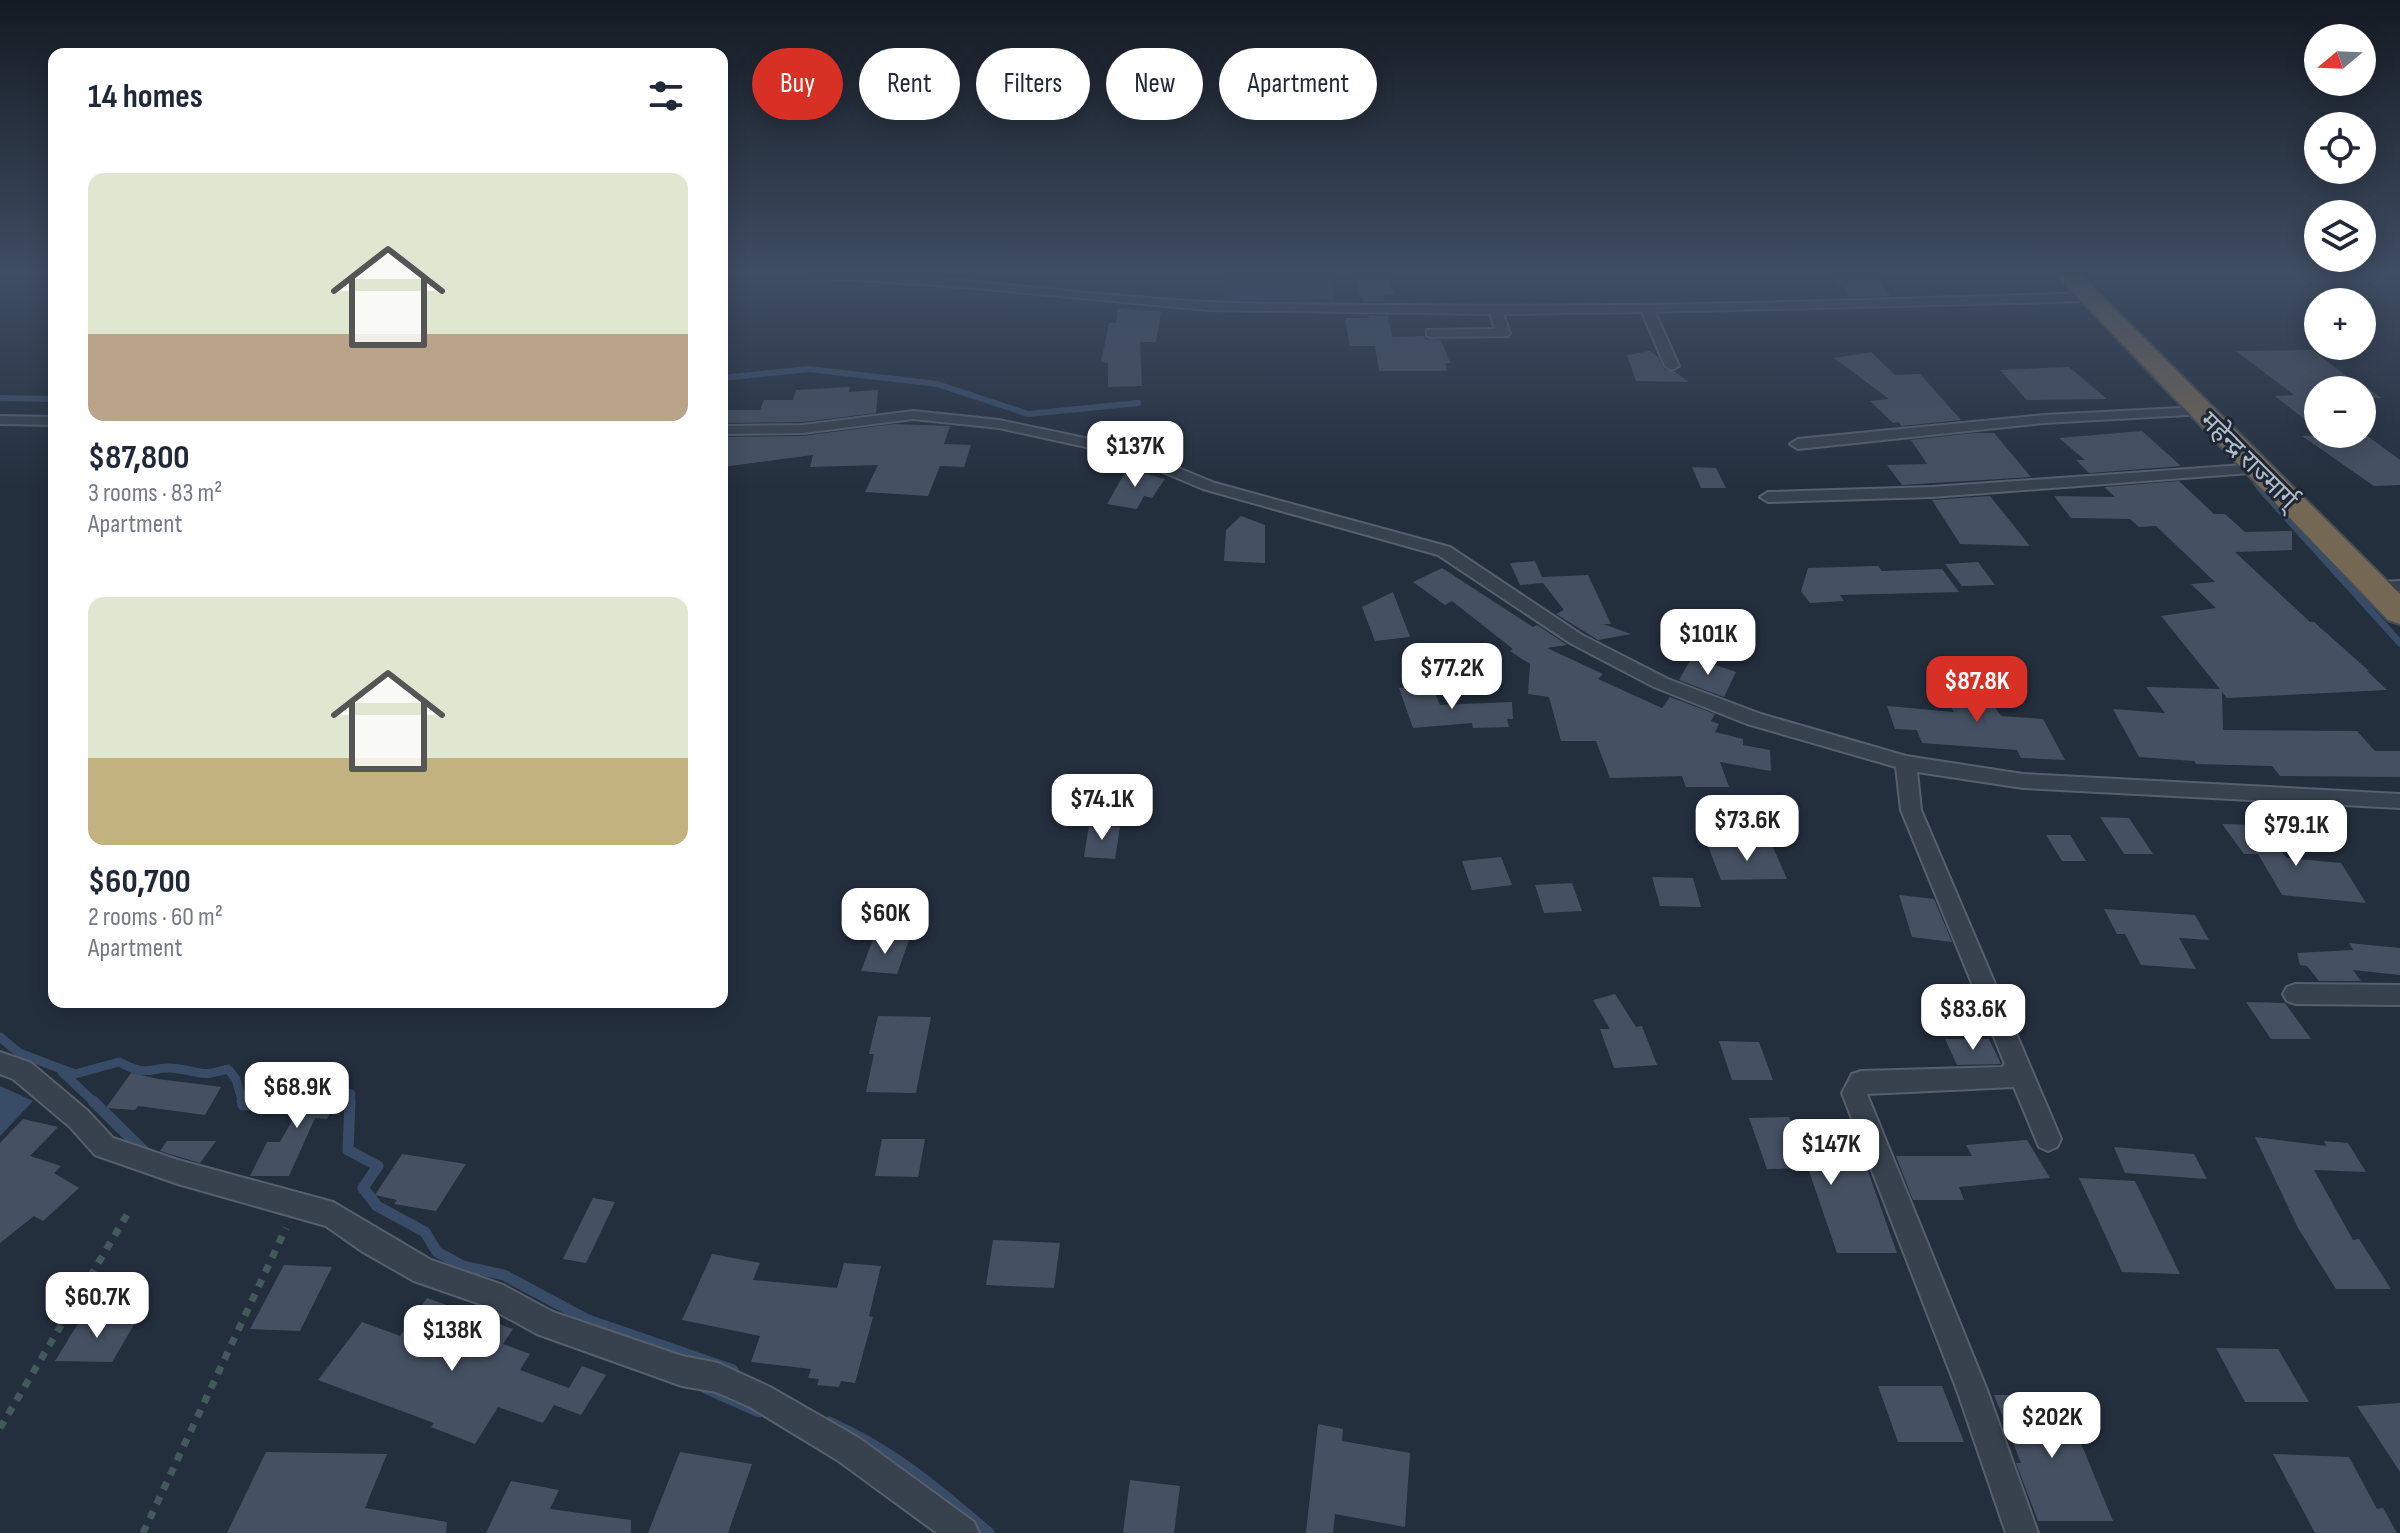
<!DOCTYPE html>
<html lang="en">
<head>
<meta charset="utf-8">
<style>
	:root { --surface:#fff; --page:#f6f6f7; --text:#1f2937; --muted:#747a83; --accent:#d93025 }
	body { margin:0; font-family:"Sofia Sans Condensed","Noto Sans Devanagari",sans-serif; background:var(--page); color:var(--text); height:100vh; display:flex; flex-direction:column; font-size:30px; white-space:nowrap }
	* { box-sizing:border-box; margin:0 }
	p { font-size:26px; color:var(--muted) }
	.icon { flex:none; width:44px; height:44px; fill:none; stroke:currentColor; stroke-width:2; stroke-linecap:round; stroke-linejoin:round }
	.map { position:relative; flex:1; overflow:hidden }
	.details { position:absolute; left:48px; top:48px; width:680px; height:960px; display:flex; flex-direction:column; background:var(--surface); border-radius:16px; box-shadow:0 4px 20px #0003 }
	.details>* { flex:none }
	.hud { position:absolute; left:752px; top:48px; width:760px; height:72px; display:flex; gap:16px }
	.needle { width:52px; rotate:251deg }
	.tools { position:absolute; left:2304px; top:24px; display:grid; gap:16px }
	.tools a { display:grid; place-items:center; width:72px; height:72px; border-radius:50%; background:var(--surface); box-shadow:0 4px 20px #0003; font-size:40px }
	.price { position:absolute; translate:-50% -68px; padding:0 18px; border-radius:16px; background:#fff; color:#222; font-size:26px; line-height:52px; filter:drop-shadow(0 2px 4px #0008) }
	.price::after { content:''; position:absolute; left:50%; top:48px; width:24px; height:18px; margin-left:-12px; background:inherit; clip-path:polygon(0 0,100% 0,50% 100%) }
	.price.current { background:var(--accent); color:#fff }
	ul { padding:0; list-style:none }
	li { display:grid; align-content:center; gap:16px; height:424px; padding:0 40px }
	li span { display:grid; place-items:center; height:248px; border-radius:16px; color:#555 }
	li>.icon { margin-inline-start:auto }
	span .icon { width:144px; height:144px; fill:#fffc; stroke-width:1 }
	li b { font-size:34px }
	h2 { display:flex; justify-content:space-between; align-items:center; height:96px; padding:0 40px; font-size:34px }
	.tag { padding:0 28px; border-radius:36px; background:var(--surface); box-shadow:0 4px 20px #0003; font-size:28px; line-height:72px }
	.tag.current { background:var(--accent); color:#fff }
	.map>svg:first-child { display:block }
</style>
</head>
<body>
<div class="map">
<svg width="2400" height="1533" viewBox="0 0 2400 1533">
	<rect width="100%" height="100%" fill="#242f3e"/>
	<path fill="#394c67" d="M1223,273H1329L1335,299L1224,301Z
		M0,1086L33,1101L0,1136Z"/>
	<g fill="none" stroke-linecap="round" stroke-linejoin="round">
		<path stroke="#394c67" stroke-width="6" d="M722,378L809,369L937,384L1028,414L1138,403
			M0,398L54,399
			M2256,483L2262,490"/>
		<path stroke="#394c67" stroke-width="7" d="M2260,488L2400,643"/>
		<path stroke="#394c67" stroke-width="9" d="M0,1037L19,1053L75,1074L119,1062C152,1080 150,1064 179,1069C206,1073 199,1077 228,1069L236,1079L243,1103
			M62,1072L95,1103
			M268,1103L314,1086L351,1094L349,1103"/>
		<path stroke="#394c67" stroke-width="11" d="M93,1101L147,1154
			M242,1101L243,1105H264L273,1101
			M350,1101L348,1150L378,1166L363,1188L377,1206L425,1232L437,1252L463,1266L504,1275L588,1320L733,1370
			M705,1388L759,1412
			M829,1422C892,1450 937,1488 989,1533"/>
	</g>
	<path fill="#455162" d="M1353,273H1386L1394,294L1383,295L1385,302H1363Z
		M1831,273H1872L1890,296L1850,297Z
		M1118,309L1161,311L1156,342H1140L1142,386L1108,387V363L1101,362L1109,323H1116Z
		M1368,315L1388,316L1392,337L1424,336L1426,339L1441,340L1450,363H1445L1447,371H1379L1375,346H1350L1345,318H1369Z
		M2313,350L2350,379H2356L2381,398H2362V390H2318V430L2275,396L2294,395L2236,351Z
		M1650,351L1658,357L1664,369L1675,372L1689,382L1636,381L1627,355Z
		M1871,352L1895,375L1920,374L1961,420L1901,426L1899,422L1893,423L1870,401L1889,399L1834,358Z
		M2069,367L2107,399L2027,400L2000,370Z
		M850,387L849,392L878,390L876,413L803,422L722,423V410H760L764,400H793L796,390Z
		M894,424L950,426L944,444L971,445L964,467L940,466L928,496L865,492L878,465L810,467L813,455L722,467V437L803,436Z
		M2142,431L2181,466L2089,473L2076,460H2085L2059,438Z
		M2362,432L2400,460V485L2374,486L2302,436L2362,434Z
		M1974,433H1994L2031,477L1902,485L1887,465L1927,464L1911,440Z
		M1692,467L1716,468L1726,488H1701Z
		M1127,469L1165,479L1152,498L1144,496L1137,509L1107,504Z
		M2179,481L2214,514H2225L2245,532L2292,531V550L2235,552L2310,622H2314L2369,671H2367L2387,690L2227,698L2222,692L2223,730L2357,731L2375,751H2400V777L2280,776L2272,766L2196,764L2194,761L2139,757L2113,709L2165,713L2146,687L2220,689L2161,616L2216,608L2191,584L2215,582L2156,526L2139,527L2130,519L2071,518L2054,496L2115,497L2104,487Z
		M1990,496L2030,546L1960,544L1932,500Z
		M1241,516L1265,525V563L1224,561L1226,530Z
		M1535,561L1542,577L1588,575L1611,624H1603L1631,634L1598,640L1556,614L1564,610L1543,583L1520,585L1510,563Z
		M1978,562L1995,585L1962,586L1945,564Z
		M1878,566L1882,571L1942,569L1959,592L1840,595L1844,601L1810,603L1801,591L1808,568Z
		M1442,568L1533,627L1537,625L1567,645L1547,648L1603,674L1598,679L1662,708L1670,697L1715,714L1711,721L1719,724L1715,732L1743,739V745L1770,750L1771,771L1720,762L1729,787H1686L1682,776L1610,778L1596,741H1561L1549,697L1528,694L1530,664L1510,651L1513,649L1452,601L1445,605L1413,582Z
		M1393,592L1410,637L1375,641L1362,607Z
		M1692,657L1736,672L1724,697L1679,680Z
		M1977,680L2001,716L2043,719L2065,760L2021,758L2017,750L1922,743L1917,730L1895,729L1887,706L1954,712L1935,681Z
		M1432,685L1440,705L1512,702L1513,719H1507L1509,727L1473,728L1472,723L1413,728L1399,688Z
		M2100,817L2129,818L2153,854H2124Z
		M2222,824L2262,825L2287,858L2341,863L2366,903L2282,895L2258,854H2244Z
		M1089,825L1120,827L1115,859L1084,857Z
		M2046,835H2070L2086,861H2062Z
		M1772,845L1787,879L1721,880L1708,846Z
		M1501,857L1512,885L1472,890L1462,861Z
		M1652,877L1693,878L1701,907L1660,906Z
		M1572,883L1582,911L1544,913L1535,885Z
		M1899,895L1934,899L1952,942L1912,937Z
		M2104,909L2195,915L2209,940L2179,938L2196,969L2141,965L2125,934H2117Z
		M874,937L909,940L897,974L861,971Z
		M2349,943L2400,948V975L2353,970L2361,981H2319L2307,966L2300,965L2297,953L2353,950Z
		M1615,994L1636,1027L1642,1026L1657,1065L1614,1068L1600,1029H1610L1593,1000Z
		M2246,1002L2285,1003L2311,1039H2271Z
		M878,1016L931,1017L916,1093L866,1092L874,1054H869Z
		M1945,1039H1989L2001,1064L1957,1065Z
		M1719,1041L1759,1042L1773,1080H1732Z
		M322,1068L335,1075L325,1098H338L327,1119L315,1118L289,1176H250L267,1142H280Z
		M131,1073L158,1079L221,1087L205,1115L138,1106L135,1110L106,1108Z
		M1789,1117L1802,1149L1857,1150L1859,1157H1863L1897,1253H1837L1808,1168L1767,1169L1749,1118Z
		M23,1119L58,1127L30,1156L61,1166L54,1173L79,1188L43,1221L34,1216L0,1243V1143Z
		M2255,1137L2326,1146L2324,1141L2348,1143L2366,1172L2314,1170L2353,1240L2359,1239L2391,1289H2336L2298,1228Z
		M882,1139H925L918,1177L875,1176Z
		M2027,1140L2050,1178L1959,1187L1964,1200H1913L1896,1156H1972L1966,1145Z
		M167,1141H216L200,1163L160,1151Z
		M2114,1147L2194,1154L2207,1179L2125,1173Z
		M402,1154L466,1164L436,1211L394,1204L397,1200L375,1195Z
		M2079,1178L2135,1181L2180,1274L2122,1272Z
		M593,1198L615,1202L586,1263L563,1259Z
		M993,1240L1060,1243L1054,1288L986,1285Z
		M712,1254L760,1263L753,1280L837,1288L844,1263L881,1266L869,1316L873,1317L855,1383L841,1381L839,1387L817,1385L819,1379L808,1378L811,1369L751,1362L760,1336L682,1320Z
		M284,1265L332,1267L300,1331L250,1329Z
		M427,1298L513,1329L503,1344L530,1354L520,1370L569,1388L582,1366L606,1375L581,1415L554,1405L543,1423L498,1407L475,1444L431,1427L434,1423L318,1380L362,1322L400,1336Z
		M82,1317L138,1318L112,1362L55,1361Z
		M2216,1348L2278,1349L2309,1402H2245Z
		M1878,1386H1942L1964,1442H1898Z
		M1994,1395H2061L2113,1521H2038L2016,1463H2021Z
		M2400,1403V1472L2357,1406Z
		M1318,1424L1343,1429L1342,1441L1410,1453L1405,1527L1335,1514L1333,1533H1306Z
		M266,1452L387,1454L365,1508L447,1522L446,1533H227Z
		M680,1452L752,1464L728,1533H648Z
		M2273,1454L2349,1457L2377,1509L2383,1508L2397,1533H2315Z
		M1130,1480L1180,1486L1174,1533H1123Z
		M511,1481L559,1490L550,1509L631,1520V1533H486Z"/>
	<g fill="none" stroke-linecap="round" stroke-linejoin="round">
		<g stroke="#565f6c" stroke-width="4">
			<path id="street" d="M802,273C938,273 1072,295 1209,302C1269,305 1330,304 1390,305C1623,308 1856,301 2089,293L2095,297L2089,301L1655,312L1679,366L1672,370L1665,366L1642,312L1503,314L1510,333L1508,336L1432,337L1427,336V330L1495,329L1490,314L1208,310L964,287L808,277Z
				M2200,407L2205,408V414L2044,423L1798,449L1790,444L1798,439L2044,415Z
				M913,411L999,420L1094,440L1154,458L1215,483L1450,547L1582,635L1668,679L1761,714L1906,756L2023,774L2400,794V808L2023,788L1917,772L1921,810L2061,1139L2057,1147L2048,1151L2039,1147L2014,1087L1867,1094L1987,1390L2038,1533H2006L1957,1390L1842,1093L1852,1074L1861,1071L2002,1067L2005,1064L1901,810L1896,767L1747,724L1654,687L1570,643L1438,555L1203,489L1144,464L1086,447L999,428L913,419L803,433L722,434V426L803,425Z
				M0,416L54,417V425L0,424Z
				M2258,464L2263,466V472L1932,497L1768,502L1760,497L1768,492L1932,487Z
				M2400,581V591L2375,592L2366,587L2375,582Z
				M2295,984L2400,985V1005L2295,1004L2287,1001L2283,994L2287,987Z
				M0,1052L31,1063L88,1111L113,1138L178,1160L333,1202L431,1260L503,1285L553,1312L682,1356L718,1363L770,1387L859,1438L974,1522L979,1533H937L837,1460L750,1407L716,1392L682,1386L537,1334L486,1306L414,1281L363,1252L326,1226L178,1184L95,1155L70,1127L13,1079L0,1074Z"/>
		</g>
		<g stroke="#434c59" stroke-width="4">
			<path id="highway" d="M2054,273H2079L2400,594V624L2388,620Z"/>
		</g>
		<path stroke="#44595c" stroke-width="7" stroke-dasharray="8 8" stroke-linecap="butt" d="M0,1428L128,1213
			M143,1533L286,1228"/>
		<use href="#street" fill="#38414e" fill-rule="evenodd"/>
		<use href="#highway" fill="#746855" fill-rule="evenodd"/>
	</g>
	<linearGradient id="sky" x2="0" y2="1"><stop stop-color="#141a22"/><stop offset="0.56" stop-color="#3f4d63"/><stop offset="1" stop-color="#3f4d63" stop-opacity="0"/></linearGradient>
	<rect width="2400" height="487" fill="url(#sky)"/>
	<g text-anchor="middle" stroke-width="6" stroke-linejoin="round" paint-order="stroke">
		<g font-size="26" fill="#b4bcc9" stroke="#1d2633">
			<text transform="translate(2249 460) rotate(45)" y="9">महेन्द्र राज्मार्ग्</text>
		</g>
	</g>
</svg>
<div class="tools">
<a><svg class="needle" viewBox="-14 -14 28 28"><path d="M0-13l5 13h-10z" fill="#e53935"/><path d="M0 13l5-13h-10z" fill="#747a83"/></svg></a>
<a><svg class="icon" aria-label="locate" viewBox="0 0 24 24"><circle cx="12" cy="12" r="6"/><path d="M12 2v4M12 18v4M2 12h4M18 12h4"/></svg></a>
<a><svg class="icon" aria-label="layers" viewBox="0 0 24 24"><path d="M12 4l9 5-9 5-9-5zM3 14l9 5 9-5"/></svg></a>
<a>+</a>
<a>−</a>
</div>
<b class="price" style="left:1135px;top:489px">$137K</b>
<b class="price" style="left:1708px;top:677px">$101K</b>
<b class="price" style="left:1452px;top:711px">$77.2K</b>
<b class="price current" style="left:1977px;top:724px">$87.8K</b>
<b class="price" style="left:1102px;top:842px">$74.1K</b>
<b class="price" style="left:1747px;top:863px">$73.6K</b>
<b class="price" style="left:2296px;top:868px">$79.1K</b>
<b class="price" style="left:885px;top:956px">$60K</b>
<b class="price" style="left:1973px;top:1052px">$83.6K</b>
<b class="price" style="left:297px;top:1130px">$68.9K</b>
<b class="price" style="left:1831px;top:1187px">$147K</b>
<b class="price" style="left:97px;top:1340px">$60.7K</b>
<b class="price" style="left:452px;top:1373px">$138K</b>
<b class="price" style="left:2052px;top:1460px">$202K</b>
<div class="hud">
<a class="tag current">Buy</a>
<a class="tag">Rent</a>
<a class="tag">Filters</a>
<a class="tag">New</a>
<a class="tag">Apartment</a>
</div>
<section class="details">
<h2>14 homes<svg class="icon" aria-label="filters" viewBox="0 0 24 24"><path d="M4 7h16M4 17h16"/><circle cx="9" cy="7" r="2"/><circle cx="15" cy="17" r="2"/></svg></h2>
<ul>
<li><span style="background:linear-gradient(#dfe7d0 65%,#b9a48a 0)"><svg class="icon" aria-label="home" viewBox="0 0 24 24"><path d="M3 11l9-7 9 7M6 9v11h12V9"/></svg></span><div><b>$87,800</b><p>3 rooms · 83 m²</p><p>Apartment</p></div></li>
<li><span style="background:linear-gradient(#dfe7d0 65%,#c2b280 0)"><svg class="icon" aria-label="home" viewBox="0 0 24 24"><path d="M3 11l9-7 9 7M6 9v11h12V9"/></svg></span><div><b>$60,700</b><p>2 rooms · 60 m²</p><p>Apartment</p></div></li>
</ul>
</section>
</div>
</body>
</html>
